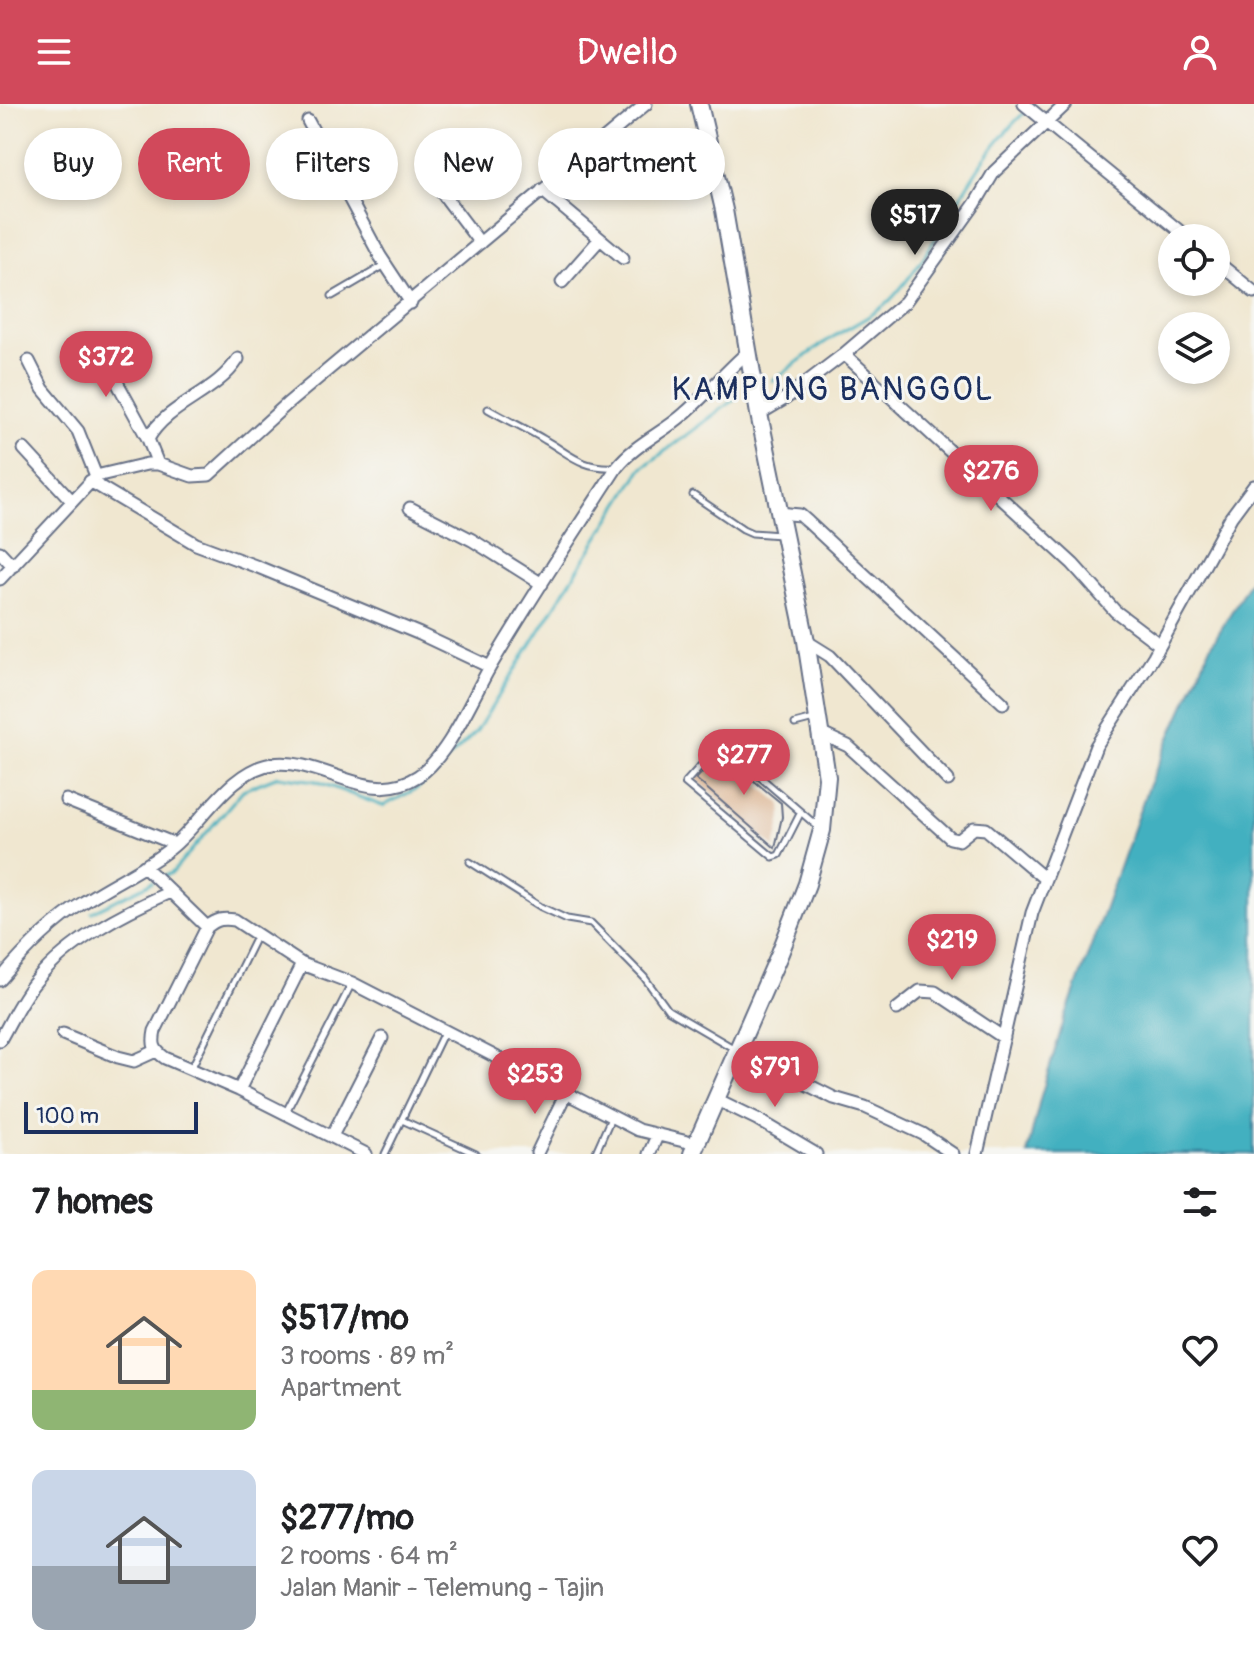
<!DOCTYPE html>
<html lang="en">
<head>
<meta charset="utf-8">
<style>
	:root { --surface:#fff; --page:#f6f6f6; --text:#202124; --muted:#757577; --accent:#d1495b }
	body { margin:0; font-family:Pangolin,sans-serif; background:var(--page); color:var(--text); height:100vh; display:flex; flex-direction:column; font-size:30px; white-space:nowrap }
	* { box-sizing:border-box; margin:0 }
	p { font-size:26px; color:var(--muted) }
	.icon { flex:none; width:44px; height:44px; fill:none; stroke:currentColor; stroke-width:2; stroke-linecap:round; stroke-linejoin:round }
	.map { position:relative; height:1050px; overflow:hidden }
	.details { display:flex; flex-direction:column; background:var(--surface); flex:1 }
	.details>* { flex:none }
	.banner { position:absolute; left:24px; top:24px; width:800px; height:72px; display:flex; gap:16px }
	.tools { position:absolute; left:1158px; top:120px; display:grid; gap:16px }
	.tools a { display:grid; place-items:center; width:72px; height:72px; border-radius:50%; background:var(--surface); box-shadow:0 4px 12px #0003; font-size:40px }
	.scale { position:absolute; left:24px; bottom:20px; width:174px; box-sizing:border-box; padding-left:8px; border:4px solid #1b2f5e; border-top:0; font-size:22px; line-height:28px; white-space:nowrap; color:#1b2f5e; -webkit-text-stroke:6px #f6f6f2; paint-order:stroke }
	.price { position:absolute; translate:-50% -68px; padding:0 18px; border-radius:28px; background:var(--accent); color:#fff; font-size:26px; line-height:52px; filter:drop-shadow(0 2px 4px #0008) }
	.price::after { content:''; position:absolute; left:50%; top:48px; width:24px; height:18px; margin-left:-12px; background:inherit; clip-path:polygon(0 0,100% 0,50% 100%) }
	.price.on { background:#222; color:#fff }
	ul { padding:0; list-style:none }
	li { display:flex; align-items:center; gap:24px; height:200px; padding:0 32px }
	li span { display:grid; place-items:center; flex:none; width:224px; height:160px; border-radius:16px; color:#555 }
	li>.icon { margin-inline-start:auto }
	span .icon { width:96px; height:96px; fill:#fffc; stroke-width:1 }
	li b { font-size:34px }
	h2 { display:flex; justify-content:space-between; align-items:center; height:96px; padding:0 32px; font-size:34px }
	.chip { padding:0 28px; border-radius:36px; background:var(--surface); box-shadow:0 4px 12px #0003; font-size:28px; line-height:72px }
	.chip.on { background:var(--accent); color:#fff }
	header { display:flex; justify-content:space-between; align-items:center; height:104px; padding:0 32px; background:var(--accent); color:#fff; font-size:36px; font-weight:600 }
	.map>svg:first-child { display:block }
</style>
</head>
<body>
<header><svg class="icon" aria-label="menu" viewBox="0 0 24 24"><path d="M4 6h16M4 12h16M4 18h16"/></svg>Dwello<svg class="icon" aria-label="person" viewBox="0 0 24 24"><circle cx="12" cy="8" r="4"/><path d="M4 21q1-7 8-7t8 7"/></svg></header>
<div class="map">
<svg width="1254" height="1050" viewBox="0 0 1254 1050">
	<rect width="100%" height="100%" fill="#f6f6f2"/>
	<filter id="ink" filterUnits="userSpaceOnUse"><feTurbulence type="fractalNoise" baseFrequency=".0125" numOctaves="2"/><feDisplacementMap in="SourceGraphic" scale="16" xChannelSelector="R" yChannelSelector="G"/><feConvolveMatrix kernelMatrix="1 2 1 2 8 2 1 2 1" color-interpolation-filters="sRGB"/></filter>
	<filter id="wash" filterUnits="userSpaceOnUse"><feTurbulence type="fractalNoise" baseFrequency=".006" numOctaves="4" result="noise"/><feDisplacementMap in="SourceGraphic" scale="32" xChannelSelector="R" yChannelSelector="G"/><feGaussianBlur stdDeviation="1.8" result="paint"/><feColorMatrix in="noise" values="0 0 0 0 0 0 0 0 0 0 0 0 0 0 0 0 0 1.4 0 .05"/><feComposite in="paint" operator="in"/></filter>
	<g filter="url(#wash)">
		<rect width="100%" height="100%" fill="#f0e7d0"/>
		<path fill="#42b0c0" stroke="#2e708f" stroke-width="2" d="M1254,470V1050H1027L1040,995L1063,920L1148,683L1211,542Z"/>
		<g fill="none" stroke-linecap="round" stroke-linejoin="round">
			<path stroke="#42b0c0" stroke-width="3" d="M773,277C793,262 812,246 833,233C854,220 877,211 894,192C945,135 968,60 1026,7
				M160,775L173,768L243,686L278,672L316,677L383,702L418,684L476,628L641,365L735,295
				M92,808L153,778"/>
		</g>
		<g id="blocks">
			<path fill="#d1996b" d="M720,649L781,699L782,713L775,744L696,675Z"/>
		</g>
	</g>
	<g filter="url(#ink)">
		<use href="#blocks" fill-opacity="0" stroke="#666f86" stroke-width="2"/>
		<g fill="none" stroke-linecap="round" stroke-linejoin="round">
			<g stroke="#666f86" stroke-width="9">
				<path id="service" d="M332,192L385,161
					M488,305C507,316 527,325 545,336C571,351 582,365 615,363
					M693,391L743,425L752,429L780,431
					M795,620L814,615
					M801,708L779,751L773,753L685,679L720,640L723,641L817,722
					M470,758L541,803L567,815L591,819L644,873L668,906L733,944
					M191,965L257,831
					M286,1008L352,879
					M402,1016L476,1050
					M385,1050L444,928
					M595,1050L611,1014"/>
			</g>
			<g stroke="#666f86" stroke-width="15">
				<path id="minor" d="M1024,0L1188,134
					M308,17L380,152L411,199
					M460,34L433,54L431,64L443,90L480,139
					M542,86L623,154
					M1216,157L1254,188
					M562,178L600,135
					M94,236L148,335
					M844,250L1073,460L1115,507L1160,541
					M29,257L43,285L78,327L96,372
					M759,310L786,294L844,250L905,198L975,100L994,68L1066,0
					M24,345L71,396
					M158,360L148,335C168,299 216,290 238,255
					M90,377L196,440L258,463L420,530L490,563
					M410,404L472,436L542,480
					M778,409L800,411L808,418L1003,599
					M0,448L13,462
					M0,475L96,372L147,360H158L192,372L209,371L287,300L646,0
					M806,537L830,552L948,676
					M822,630L848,642L950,734L959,736L974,724L986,725L1045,775
					M66,696L175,740
					M144,762L207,823
					M0,876C25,846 51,819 84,798C112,779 145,765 171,744C203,718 229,667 272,660C323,653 369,704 418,672C448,653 472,594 490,563C530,495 574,429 617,363C635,340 663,329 685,309C707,290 726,267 748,248
					M897,905L920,887L935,888L1004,934
					M63,930L118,953L134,957L156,947
					M0,936C11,917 21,894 36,877C70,836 122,809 170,788
					M794,974L834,994L865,1003L923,1030L953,1050
					M239,986L302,860
					M716,995L757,1015L816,1050
					M332,1032L382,934
					M537,1049L565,991
					M366,1050L239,986L165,954C154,946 152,941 155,927L207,823C217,815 223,814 235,816L302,860L352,879L638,1026L696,1040
					M649,1050L657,1032
					M977,1050L1032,809L1096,642L1154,552L1231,413L1254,382"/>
			</g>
			<g stroke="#666f86" stroke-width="20">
				<path id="secondary" d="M692,1050L780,849L807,780L822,726L827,673L806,537L759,310L724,106L699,0"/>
			</g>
			<use href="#service" stroke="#fff" stroke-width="5"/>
			<use href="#minor" stroke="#fff" stroke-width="11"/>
			<use href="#secondary" stroke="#fff" stroke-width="16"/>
		</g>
	</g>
	<g text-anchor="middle" stroke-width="6" stroke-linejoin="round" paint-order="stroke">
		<g font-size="32" letter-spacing="2" fill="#1b2f5e" stroke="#f6f6f2">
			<text x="833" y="296">KAMPUNG BANGGOL</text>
		</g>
	</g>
</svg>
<div class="tools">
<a><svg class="icon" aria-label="locate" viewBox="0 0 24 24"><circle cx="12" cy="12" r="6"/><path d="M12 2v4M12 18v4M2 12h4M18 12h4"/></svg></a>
<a><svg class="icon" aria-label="layers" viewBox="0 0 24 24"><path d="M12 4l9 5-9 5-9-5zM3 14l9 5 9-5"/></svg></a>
</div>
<div class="scale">100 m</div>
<b class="price on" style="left:915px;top:153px">$517</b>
<b class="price" style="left:106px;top:295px">$372</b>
<b class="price" style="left:991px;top:409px">$276</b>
<b class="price" style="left:744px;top:693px">$277</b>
<b class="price" style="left:952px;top:878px">$219</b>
<b class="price" style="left:775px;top:1005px">$791</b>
<b class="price" style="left:535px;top:1012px">$253</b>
<div class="banner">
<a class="chip">Buy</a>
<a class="chip on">Rent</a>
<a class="chip">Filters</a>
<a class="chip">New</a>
<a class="chip">Apartment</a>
</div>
</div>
<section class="details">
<h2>7 homes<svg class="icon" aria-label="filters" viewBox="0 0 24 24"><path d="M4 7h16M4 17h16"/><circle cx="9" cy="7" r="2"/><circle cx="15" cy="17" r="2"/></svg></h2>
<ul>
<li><span style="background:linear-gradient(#ffd9b3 75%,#8fb573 0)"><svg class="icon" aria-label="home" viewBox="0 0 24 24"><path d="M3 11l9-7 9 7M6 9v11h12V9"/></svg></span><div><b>$517/mo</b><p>3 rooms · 89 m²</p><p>Apartment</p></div><svg class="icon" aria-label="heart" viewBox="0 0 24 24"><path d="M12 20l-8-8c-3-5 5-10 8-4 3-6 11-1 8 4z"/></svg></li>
<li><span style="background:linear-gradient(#c9d6e8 60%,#9aa5b1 0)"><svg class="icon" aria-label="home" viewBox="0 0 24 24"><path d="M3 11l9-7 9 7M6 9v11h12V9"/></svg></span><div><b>$277/mo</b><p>2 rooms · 64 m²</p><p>Jalan Manir - Telemung - Tajin</p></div><svg class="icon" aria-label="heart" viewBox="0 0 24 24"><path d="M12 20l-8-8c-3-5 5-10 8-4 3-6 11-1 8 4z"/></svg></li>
</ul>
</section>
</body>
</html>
